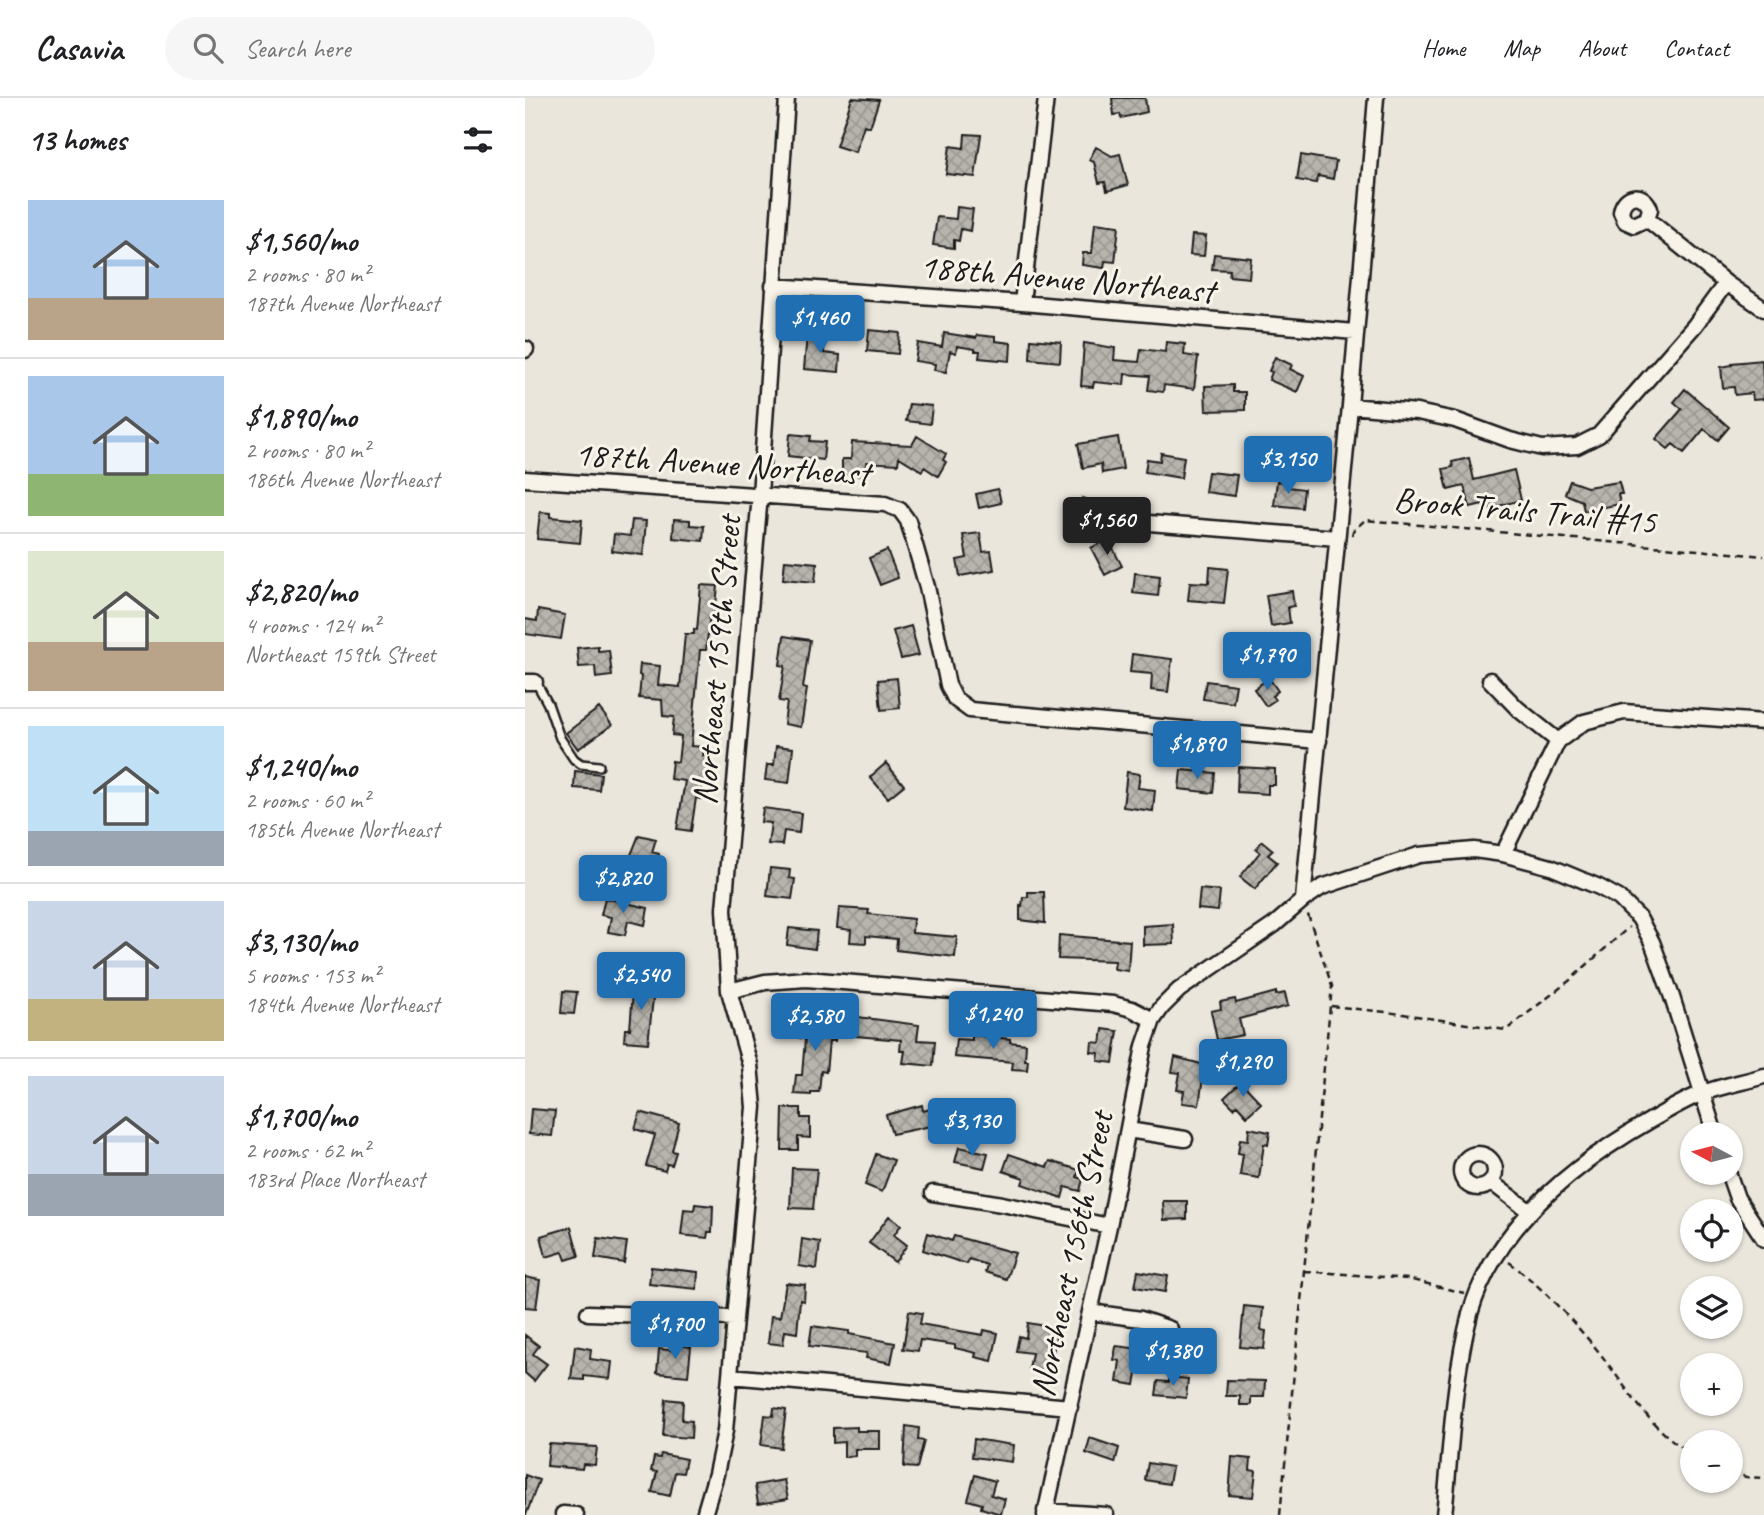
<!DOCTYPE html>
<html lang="en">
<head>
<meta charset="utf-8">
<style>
	:root { --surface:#fff; --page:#f6f6f6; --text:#202124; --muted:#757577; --line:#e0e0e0; --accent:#1f6fb2 }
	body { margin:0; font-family:Caveat,sans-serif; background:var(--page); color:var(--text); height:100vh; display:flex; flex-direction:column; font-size:26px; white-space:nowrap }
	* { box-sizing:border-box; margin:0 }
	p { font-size:23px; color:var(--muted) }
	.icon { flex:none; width:38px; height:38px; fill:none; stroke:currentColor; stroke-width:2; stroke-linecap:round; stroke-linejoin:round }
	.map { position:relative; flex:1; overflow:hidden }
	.side { display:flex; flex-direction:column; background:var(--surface); width:525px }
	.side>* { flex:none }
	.needle { width:46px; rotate:277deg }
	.tools { position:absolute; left:1155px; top:1024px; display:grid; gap:14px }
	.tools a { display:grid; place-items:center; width:63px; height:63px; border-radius:50%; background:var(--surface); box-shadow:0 2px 5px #0004; font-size:35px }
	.price { position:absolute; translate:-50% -60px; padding:0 16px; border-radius:7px; background:var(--accent); color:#fff; font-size:23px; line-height:46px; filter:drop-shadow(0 2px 4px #0008) }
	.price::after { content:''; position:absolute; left:50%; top:42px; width:21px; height:16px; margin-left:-10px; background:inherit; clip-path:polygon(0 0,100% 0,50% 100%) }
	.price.current { background:#222; color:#fff }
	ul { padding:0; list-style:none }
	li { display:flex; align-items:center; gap:21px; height:175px; padding:0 28px }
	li+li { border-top:2px solid var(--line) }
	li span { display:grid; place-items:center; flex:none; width:196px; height:140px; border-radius:0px; color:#555 }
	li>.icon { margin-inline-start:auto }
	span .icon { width:84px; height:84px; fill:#fffc; stroke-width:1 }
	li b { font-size:30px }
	h2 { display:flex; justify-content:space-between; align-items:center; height:84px; padding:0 28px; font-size:30px }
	header { display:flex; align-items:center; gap:42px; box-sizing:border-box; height:98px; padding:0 35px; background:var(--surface); border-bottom:2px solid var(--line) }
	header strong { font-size:33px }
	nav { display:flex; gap:38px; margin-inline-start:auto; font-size:24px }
	.search { width:490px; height:63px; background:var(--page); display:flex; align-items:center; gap:18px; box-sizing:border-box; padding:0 24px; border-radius:38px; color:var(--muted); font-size:26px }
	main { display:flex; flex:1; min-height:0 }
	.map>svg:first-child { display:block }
</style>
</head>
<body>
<header>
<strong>Casavia</strong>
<div class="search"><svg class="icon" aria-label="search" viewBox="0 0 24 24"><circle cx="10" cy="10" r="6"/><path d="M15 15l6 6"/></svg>Search here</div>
<nav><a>Home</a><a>Map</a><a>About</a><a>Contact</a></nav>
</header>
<main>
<section class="side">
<h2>13 homes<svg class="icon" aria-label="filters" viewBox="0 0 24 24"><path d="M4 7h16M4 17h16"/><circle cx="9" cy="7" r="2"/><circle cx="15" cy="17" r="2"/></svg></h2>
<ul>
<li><span style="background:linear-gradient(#a9c7e8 70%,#b9a48a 0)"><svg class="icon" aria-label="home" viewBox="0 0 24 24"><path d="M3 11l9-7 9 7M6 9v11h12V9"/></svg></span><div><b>$1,560/mo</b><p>2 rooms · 80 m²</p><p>187th Avenue Northeast</p></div></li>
<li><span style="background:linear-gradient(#a9c7e8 70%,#8fb573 0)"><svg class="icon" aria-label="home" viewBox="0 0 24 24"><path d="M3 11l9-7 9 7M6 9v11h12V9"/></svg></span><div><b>$1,890/mo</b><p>2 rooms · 80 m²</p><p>186th Avenue Northeast</p></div></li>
<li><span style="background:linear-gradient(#dfe7d0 65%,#b9a48a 0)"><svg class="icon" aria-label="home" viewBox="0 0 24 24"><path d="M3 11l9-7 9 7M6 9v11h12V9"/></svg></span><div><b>$2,820/mo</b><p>4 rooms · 124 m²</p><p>Northeast 159th Street</p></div></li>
<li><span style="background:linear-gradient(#bfe0f5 75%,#9aa5b1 0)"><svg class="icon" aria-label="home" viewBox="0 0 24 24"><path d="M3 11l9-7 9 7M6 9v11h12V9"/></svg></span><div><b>$1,240/mo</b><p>2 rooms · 60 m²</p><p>185th Avenue Northeast</p></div></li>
<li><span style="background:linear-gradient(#c9d6e8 70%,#c2b280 0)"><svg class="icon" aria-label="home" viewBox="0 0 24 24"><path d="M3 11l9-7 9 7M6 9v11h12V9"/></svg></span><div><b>$3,130/mo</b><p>5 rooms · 153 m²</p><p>184th Avenue Northeast</p></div></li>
<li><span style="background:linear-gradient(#c9d6e8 70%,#9aa5b1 0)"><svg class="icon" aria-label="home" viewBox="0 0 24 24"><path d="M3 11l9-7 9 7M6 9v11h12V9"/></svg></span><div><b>$1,700/mo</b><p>2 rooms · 62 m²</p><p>183rd Place Northeast</p></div></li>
</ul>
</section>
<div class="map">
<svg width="1239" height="1417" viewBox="0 0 1239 1417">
	<defs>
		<pattern id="building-cross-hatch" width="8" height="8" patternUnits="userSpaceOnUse" patternTransform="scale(1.75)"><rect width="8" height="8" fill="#b6b4ac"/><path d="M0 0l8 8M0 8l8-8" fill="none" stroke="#9c9a93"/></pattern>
	</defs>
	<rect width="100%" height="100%" fill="#eae6dc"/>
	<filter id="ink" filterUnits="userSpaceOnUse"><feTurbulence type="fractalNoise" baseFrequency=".0143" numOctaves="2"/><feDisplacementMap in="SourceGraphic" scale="14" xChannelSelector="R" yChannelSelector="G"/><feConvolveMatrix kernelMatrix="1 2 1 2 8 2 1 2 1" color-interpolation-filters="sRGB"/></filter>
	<g filter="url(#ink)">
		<path fill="url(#building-cross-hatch)" stroke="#1c1c1c" stroke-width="2" d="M327,0L354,2L345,29L339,27L330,54L311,48Z
			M587,0H620L622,14L596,20L595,16L589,17Z
			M440,36L456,37L450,79L421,76L425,48L439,50Z
			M571,49L587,58L595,56L603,87L582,93L580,84L574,85L569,64L564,62Z
			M776,57L811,63L808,81L793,78L791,85L772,82Z
			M432,109L448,111L445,133L436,131L434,143L429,142V150L408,147L412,119L431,121Z
			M570,125L594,128L590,164L580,163L579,170L557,167L558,155H567Z
			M667,137L681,138L679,158L665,157Z
			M689,156L726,160L724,180L704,178L705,172L687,171Z
			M344,232L375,235L373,256L342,253Z
			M419,235L451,240L452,237L470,239V243L486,245L485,263L454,260L455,253H450V251L432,248L431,255L425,253L421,274L409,272L410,266L390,263L393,245L417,249Z
			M282,236L300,237L299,255L315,257L314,274L279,271Z
			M506,241L536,244L535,264L505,261Z
			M641,244L660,246L659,257L673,259L669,291L639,287L638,294L623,292L625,278L600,276L599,287L569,284L568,289L556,288L559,245L590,250L589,262L614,264L616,251L640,254Z
			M750,259L767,267L765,271L779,278L772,294L744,282L747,274L744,273Z
			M1237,262L1239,301L1228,302L1227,295L1210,297L1209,289L1198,290L1196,269L1207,267V265Z
			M708,287V294H720V312L681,313L680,288Z
			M1160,291L1204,329L1193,342L1179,331L1159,355L1148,346L1143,351L1131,341L1157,311L1149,304Z
			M384,306L407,308L405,326L381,323Z
			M265,336L286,338L285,343L300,344L298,362L263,358Z
			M392,338L421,356L418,362L421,364L413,378L399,369L397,373L374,359L373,366L341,364L340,378L317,377V361H326L327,344L387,347Z
			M593,339L598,371L577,375L576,366L558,370L553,346Z
			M636,355L659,359L656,380L620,374L622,361L635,363Z
			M944,360L949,382L989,372L996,402L959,412L958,406L945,409L939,388L923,392L918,371L928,369L927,364Z
			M683,374L712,377L709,398L680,394Z
			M752,383L764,385L763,389L779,391L777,410L749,407Z
			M1045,383L1062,389L1094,384L1097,396H1093L1095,406L1059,413L1057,403L1040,396Z
			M473,391L476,405L454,410L451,396Z
			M557,400L576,407L564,436L546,429Z
			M15,414L25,415V419L57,422L55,445L12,441Z
			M149,421L165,422V427L179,428L178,443L148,440Z
			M107,422L121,423L118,457L87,453L89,436L105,438Z
			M455,435L458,454L466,453L469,472L435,478L432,462L442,460L438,437Z
			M583,441L597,468L580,477L566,450Z
			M362,452L373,480L355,487L344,460Z
			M260,462L292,465L290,484L258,481Z
			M685,469L703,471L699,505L663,502L665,484L684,485Z
			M610,475L635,478L633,498L608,495Z
			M176,487L193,488L190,517L185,516L181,552H175L166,648L179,649L178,658H182L181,669H184L182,684L178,683L176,701L171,700L166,733L152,731L160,683L145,681L147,663L153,664L156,638L147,637L149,619L138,618L137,602L114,600L116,578L114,577L115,566L135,568L133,587L155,589L160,536H169V531L172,532Z
			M767,493L769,508L763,509L765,525L746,528L741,497Z
			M13,512L40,517L36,541L0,536V521L12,523Z
			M386,528L394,557L376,561L368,533Z
			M259,538L285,542L278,590L282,591L276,629L259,626L262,604L254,603L260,568L255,567Z
			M73,548V553L84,552L87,578L71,580L70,568L54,569L52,550Z
			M607,556L647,561L643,594L626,592L627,576L605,574Z
			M372,580L375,610L356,612L353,582Z
			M744,580L753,593L747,598L750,602L741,608L729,591Z
			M681,583L711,587L708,605L678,601Z
			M74,610L87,627L53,651L41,635Z
			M251,648L268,650L264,685L240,682L242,667H249Z
			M361,665L379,687L363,700L345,679Z
			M713,669L750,671V687H743V696L712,694Z
			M656,672L690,675L688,695L654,691Z
			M50,673L76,676L74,692L49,690Z
			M602,674L615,676L613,690L630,692L628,713L598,709Z
			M238,710L276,715L274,735L259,733L257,747L243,746L246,725L236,724Z
			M114,737L131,741L127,754L134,756L127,781L110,776L111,770L102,767Z
			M737,743L748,752L743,757L752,764L730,791L715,779L735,754L731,751Z
			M245,770L265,772L264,780L270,781L267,801L242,798Z
			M675,791L695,793L693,813L673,811Z
			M503,794H519L520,825L495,822V807L497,808L498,799H503Z
			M80,800L123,810L120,827L103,823L100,837L83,834L86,819L76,817Z
			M314,810L344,812L343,816L388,821L387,835L432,839L430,859L371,852L372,841L341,838V845L325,844L326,832L312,830Z
			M648,826L649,846L618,847V828Z
			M264,830L292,833L290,851L262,847Z
			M534,837L605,843L603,873L589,871L590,863L533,861Z
			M109,881L130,883L123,945L99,943L100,931H105Z
			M38,893L52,894L49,916L36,915Z
			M751,894V897L760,895L763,908L714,921L718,937L692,942L686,913L696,911L695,904L710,901L711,905Z
			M297,919L312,920L310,943H304L301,974L296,973L294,994H286V997L269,996L271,977H277L280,941L274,940L275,923L297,924Z
			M333,919L394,927L392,942L410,943L408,968L378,965L380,953H375L376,942L331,938Z
			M578,931L593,933L588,965L573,963L574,955L566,954L567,944L576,945Z
			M447,937L485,941V944L501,946L500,962H503L502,972L487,971L488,964L429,959L431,941L447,942Z
			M650,959L680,967L674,1007L657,1005L659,993L652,992L655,975L647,974Z
			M716,984L736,1005L722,1018L712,1007L709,1010L699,1000Z
			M424,1006L438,1009L434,1031L411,1027L367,1036L361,1017L397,1007L398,1013Z
			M258,1010H276V1020H285V1040L273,1039V1052H257Z
			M6,1011L30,1013L27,1038L4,1036Z
			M115,1014L154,1025L147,1053L151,1054L147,1067L142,1066L140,1073L121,1068L130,1037L110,1031Z
			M724,1030L745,1034L743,1047L739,1046L734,1080L715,1077L718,1056L713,1055L715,1041L723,1042Z
			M434,1049L463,1055L459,1070L430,1064Z
			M351,1056L369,1062L357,1094L340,1087Z
			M484,1056L522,1069L525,1063L554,1072L552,1079L558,1081L555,1093L540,1089L537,1100L497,1086L499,1080L478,1073Z
			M267,1070L292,1071L288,1111L265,1110Z
			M638,1103H662V1121L639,1122Z
			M170,1106L188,1108L187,1134H183L182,1140L156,1137L159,1111L169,1112Z
			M364,1118L376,1127L369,1137L382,1147L370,1164L344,1145Z
			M46,1129L54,1158L41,1162L38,1154L21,1159L16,1138Z
			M403,1135L427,1143L429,1138L490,1155L481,1181L460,1174L462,1167L444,1161L442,1166L398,1152Z
			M73,1140L102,1144L99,1165L70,1160Z
			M277,1141L295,1144L292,1171L274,1168Z
			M126,1169L173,1174L172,1191L124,1186Z
			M613,1173L643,1178L640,1194L610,1189Z
			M0,1179L15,1182L11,1210L0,1209Z
			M261,1185L280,1187L279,1203L275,1202L272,1235L260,1233L258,1247L243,1245L246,1218L255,1219Z
			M719,1208L738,1210L736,1232L741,1233L739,1251L715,1249Z
			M384,1213L397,1215L395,1226L458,1237L459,1232L473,1235L467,1263L450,1259L451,1255L430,1250V1247L395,1242L393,1253L378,1251Z
			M503,1225L533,1230L527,1259L522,1258L520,1273L504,1271L507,1255L491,1253L494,1238L501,1240Z
			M287,1228L324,1233V1236L370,1245L366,1265L341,1260L342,1255L284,1248Z
			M0,1237L14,1248L8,1256L22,1266L9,1283L0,1275Z
			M152,1247L166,1249L163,1278L132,1275L134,1251L152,1253Z
			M50,1248L66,1251L65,1261L87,1264L85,1281L59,1278V1282L46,1281Z
			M591,1248L616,1251L610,1287L592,1284L595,1263L589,1262Z
			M644,1279L663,1281L661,1300L631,1297L633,1283L644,1284Z
			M702,1282L740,1283L739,1299H726V1307H715V1298H701Z
			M141,1301L158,1303L157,1322L167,1323L166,1340L138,1338Z
			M249,1310L261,1312L256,1350L236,1347L240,1317L248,1318Z
			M381,1328L394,1330L393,1342L399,1343L392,1370L379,1369Z
			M332,1329V1333H355V1351H330V1358L319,1359V1344L308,1345V1330Z
			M565,1340L594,1350L590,1365L561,1355Z
			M449,1341L489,1347L487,1364L447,1359Z
			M24,1346L72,1349L70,1367L58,1366L57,1371L22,1368Z
			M136,1356L161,1361L158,1375L150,1374L145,1398L127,1394L132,1374L126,1373L129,1359L135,1360Z
			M707,1359L726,1361L725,1372L731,1373L728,1399L704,1397Z
			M623,1365L647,1369L644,1386L620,1382Z
			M0,1377L14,1382L1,1417H0Z
			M450,1377L470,1383L466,1397L480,1401L476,1416L456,1410L457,1406L443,1402Z
			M259,1382L263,1401L233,1406L230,1387Z"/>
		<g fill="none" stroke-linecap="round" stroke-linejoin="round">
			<g stroke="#1c1c1c" stroke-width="12">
				<path id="service" d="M11,584L23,606L35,640L49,661L56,666L74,668"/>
			</g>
			<g stroke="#1c1c1c" stroke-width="19">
				<path id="minor" d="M1122,121L1125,111C1119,93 1099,95 1096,114L1100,123L1109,127L1122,121L1201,185L1239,211
					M248,188L497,205L830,234
					M497,205L521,0
					M0,252L1,251
					M825,308L892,314L930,322L985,342L1017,350L1052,348L1074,337L1170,227L1201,185
					M0,381L360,406L375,412L383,423L402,489L423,587L430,601L445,612L794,643
					M624,425L812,440
					M965,582L993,611L1033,643
					M0,584H10
					M978,756L1033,643L1059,624L1099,614L1239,624
					M778,802L825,308L851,0
					M204,893L240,884L281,881L588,906L607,911L628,922
					M603,1032L660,1041
					M936 1073a17 17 0 1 1 34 0a17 17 0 1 1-34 0Z
					M1203,1074L1212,1100L1239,1141
					M966,1084L1004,1113
					M408,1095L477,1106L584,1128
					M565,1214L616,1221L645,1231
					M63,1215L209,1220
					M205,1278L545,1309
					M520,1413L581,1417
					M38,1416L51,1417
					M179,1417L191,1376L200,1333L229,1009L225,967L204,893L199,811L235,397L262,0
					M520,1417L584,1128L619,948L628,922L637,909L654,892L749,827L778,802L797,789L894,757L949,752L978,756L1026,769L1074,789L1094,800L1114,820L1127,844L1147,899L1190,1036
					M919,1417C926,1351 928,1281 945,1216C970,1128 1049,1066 1126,1022C1142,1013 1159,1002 1178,995C1197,988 1219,984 1239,978"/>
			</g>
			<path stroke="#1c1c1c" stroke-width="2.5" stroke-dasharray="7 5" stroke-linecap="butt" d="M827,437L828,433L840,422L1239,458
				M806,908L878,916L981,932L1044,883L1104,829
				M984,1164C1016,1188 1043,1218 1069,1248C1099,1284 1124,1333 1167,1355
				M780,1173L883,1181L939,1195
				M1206,1374L1221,1379L1239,1380
				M755,1417L807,888L782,814"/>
			<use href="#service" stroke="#f7f3e8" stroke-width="7"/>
			<use href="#minor" stroke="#f7f3e8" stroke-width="14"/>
		</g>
	</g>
	<g text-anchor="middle" stroke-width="6" stroke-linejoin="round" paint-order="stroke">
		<g font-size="35" fill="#1c1c1c" stroke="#f7f3e8">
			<text transform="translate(542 180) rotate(5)" y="12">188th Avenue Northeast</text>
			<text transform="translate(197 365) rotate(4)" y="12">187th Avenue Northeast</text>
			<text transform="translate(1000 412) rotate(5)" y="12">Brook Trails Trail #15</text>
			<text transform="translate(191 562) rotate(-85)" y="12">Northeast 159th Street</text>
			<text transform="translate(546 1156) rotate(-78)" y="12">Northeast 156th Street</text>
		</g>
	</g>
</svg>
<div class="tools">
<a><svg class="needle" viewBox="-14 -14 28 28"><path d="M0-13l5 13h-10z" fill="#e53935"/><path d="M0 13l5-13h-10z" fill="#757577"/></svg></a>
<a><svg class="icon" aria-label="locate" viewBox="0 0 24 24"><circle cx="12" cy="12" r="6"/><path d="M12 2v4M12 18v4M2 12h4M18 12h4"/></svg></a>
<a><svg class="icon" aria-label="layers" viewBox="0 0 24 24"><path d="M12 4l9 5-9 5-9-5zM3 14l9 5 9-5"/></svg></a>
<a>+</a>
<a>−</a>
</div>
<b class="price" style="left:295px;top:257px">$1,460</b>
<b class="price" style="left:763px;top:398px">$3,150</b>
<b class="price current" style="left:582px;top:459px">$1,560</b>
<b class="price" style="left:742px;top:594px">$1,790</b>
<b class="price" style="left:672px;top:683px">$1,890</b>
<b class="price" style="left:98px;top:817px">$2,820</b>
<b class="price" style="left:116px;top:914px">$2,540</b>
<b class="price" style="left:468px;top:953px">$1,240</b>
<b class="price" style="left:290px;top:955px">$2,580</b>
<b class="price" style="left:718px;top:1001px">$1,290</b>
<b class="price" style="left:447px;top:1060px">$3,130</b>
<b class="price" style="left:150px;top:1263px">$1,700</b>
<b class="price" style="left:648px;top:1290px">$1,380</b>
</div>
</main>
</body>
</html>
